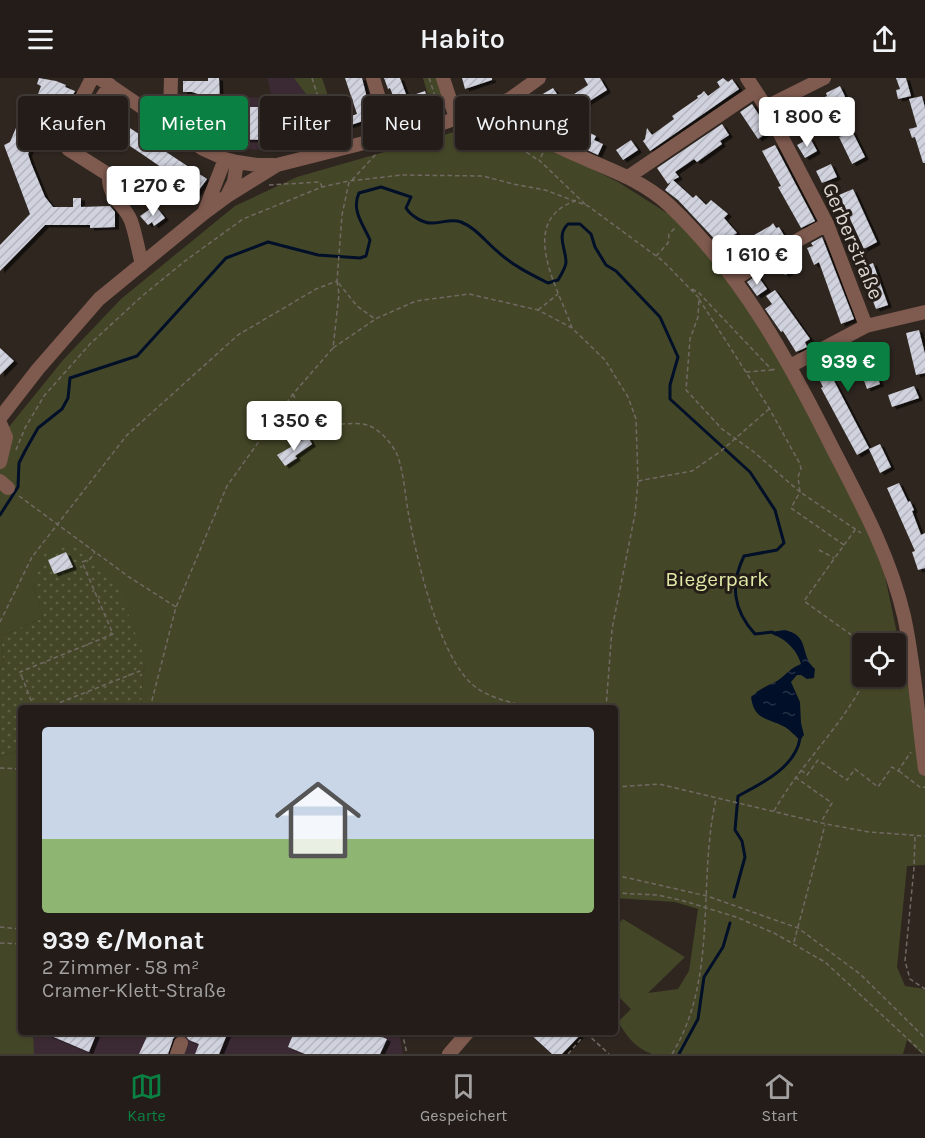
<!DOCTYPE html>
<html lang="de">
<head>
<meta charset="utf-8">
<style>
	:root { --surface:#231c18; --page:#2f2925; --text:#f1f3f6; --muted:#a3a1a2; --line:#403a37; --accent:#0b8043 }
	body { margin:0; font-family:Karla,sans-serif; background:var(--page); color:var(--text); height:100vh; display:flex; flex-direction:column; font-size:22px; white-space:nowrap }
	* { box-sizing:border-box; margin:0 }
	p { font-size:20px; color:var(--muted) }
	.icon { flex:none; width:33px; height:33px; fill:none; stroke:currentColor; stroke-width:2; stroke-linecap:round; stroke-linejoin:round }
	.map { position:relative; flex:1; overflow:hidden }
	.details { position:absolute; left:18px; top:627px; width:600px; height:330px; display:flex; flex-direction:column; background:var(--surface); border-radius:6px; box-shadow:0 2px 4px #0004,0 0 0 2px var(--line) }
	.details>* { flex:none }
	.top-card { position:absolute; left:18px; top:18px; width:600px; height:54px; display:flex; gap:12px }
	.controls { position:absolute; left:852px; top:555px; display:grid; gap:12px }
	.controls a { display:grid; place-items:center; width:54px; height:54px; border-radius:6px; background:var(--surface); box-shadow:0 2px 4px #0004,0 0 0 2px var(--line); font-size:30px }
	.price { position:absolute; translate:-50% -51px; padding:0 14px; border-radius:6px; background:#fff; color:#222; font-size:20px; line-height:39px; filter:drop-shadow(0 2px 3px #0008) }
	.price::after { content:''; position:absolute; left:50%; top:36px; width:18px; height:14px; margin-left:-9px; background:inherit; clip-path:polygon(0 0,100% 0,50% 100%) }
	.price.selected { background:var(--accent); color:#fff }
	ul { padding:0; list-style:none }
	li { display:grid; align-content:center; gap:12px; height:318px; padding:0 24px }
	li+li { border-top:2px solid var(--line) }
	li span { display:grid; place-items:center; height:186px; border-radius:6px; color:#555 }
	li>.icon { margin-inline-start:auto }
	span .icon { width:108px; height:108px; fill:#fffc; stroke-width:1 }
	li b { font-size:26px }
	.chip { padding:0 21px; border-radius:6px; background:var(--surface); box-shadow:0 2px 4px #0004,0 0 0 2px var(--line); font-size:21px; line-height:54px }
	.chip.selected { background:var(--accent); color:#fff }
	header { display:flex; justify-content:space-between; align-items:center; height:78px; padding:0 24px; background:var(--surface); font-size:27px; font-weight:600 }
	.menu { display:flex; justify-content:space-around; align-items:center; height:84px; border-top:2px solid var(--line); background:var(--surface); font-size:16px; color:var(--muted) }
	.menu a { display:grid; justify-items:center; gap:3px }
	.menu .selected { color:var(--accent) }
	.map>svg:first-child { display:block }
</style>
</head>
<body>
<header><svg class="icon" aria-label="menu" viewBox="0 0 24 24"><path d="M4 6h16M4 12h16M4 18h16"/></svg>Habito<svg class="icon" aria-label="share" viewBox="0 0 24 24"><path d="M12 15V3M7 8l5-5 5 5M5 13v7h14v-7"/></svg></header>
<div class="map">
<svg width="925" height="976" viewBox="0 0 925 976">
	<defs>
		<pattern id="garden-dots" width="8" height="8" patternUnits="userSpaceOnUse" patternTransform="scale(1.5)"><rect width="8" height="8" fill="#444727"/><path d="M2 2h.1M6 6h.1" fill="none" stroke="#5e6145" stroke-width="1.8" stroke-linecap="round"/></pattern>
		<pattern id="water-ripples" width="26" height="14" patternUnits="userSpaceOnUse" patternTransform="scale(1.5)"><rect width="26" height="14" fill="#010f28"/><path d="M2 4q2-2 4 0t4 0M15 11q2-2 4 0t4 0" fill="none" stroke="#253146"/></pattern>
		<pattern id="building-hatch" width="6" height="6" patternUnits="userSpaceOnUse" patternTransform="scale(1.5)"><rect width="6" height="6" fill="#d0d2de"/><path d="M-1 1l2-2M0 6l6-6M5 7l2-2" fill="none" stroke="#b4b5be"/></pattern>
		<filter id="shadow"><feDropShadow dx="4" dy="2.5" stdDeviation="0" flood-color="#0009"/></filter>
	</defs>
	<rect width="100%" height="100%" fill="#2f2620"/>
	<path fill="#3b2a33" d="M267,0H294L309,20L313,62L263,72L242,71L204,56L193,49L198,33L222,34L227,20L272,19Z
		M32,954H399L403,976H33Z"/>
	<path fill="#444727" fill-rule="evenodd" d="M294,0H322L341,57L313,62L309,20Z
		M423,0H441L444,27L393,41L391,35L429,21Z
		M496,42L618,104L678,142L727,201L772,268L856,422L885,498L925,690V787L907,788L897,889L905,908L925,911V976H922L907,962L903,976H652C635,970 628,959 618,944L631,931L615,915V849L623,841L685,879L648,915L678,911L689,893L698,831L675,824L615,820V630H141L143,594L146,584L33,506L43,540L1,558L4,587L0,590V360L63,282L121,221L235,128L297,99ZM862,566H896V598H862Z
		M21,671V954H33L34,976H0V679Z"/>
	<path fill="url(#garden-dots)" d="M72,466L119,511L146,584L143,594L141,630H21V671L0,679V590L4,587L1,558L43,540L33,506L45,475Z"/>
	<path fill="url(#water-ripples)" d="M784,552C811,557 799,577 815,591L814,600L807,601L801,597H797L791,604L800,624L801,645L804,657L800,662C795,658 790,652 785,649C769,640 754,643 751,619C759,611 767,608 777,603C786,597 790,590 801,586C797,572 786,561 772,556V554Z"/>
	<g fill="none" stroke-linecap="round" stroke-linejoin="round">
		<path stroke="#010f28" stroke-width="3" d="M0,437L18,409L19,385L25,373L38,350L62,331L68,320L70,300L137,278L226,180L268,164L318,177L360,180L366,178L370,162C363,146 351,132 359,115L381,109L411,119L406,130C411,138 424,146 433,145C444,145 450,140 461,144C476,150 485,163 497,173C512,187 530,196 548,205L558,202C561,197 566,189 566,184C566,171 556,157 568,146H580L591,156L595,169L606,187L616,193L660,239L678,279L670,307V321L750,394L775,432L784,465L777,472L744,478C730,507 733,532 755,556L772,554L776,556
			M734,819L745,779L742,763L735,752L738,718C761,706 796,689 800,660
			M679,976L698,941L704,899L723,869L730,845"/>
	</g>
	<path fill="url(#building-hatch)" filter="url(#shadow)" d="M39,0L56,3L66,7L65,9L75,13L67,29L54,24L50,33L47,32L42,44L38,42L29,66L32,67L28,76L31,85L45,119L53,129H73V120H81V129L110,128L115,134V149L90,150V147H45L0,193V167L30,136L4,67L10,64L27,24L34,27L41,8L37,6Z
		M208,0H219L220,26L208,30V19L192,14H183V3H208Z
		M345,0H362L372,40L342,50L339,42L357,36Z
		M384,0H400L407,19L425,13L428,21L398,31L390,10L388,11Z
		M462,0H492V2L465,11Z
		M584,0H600L607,12L547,50L542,42L552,35L541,17L553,10L562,24L588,7Z
		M723,0L728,4L732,1L739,11L650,73L643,63L645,61L647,50L652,57L674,41L672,38L698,20L697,18L701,16L704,13L708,18L720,9L717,4Z
		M896,0H906L911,18L898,21L896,12L900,11Z
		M840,8L848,25L834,31L835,34L812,45L804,29L827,18L826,15Z
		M922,18L925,30V85H923L915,59L912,60L909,51L917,49L909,21Z
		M794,25L802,37L786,47L779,34Z
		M752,26L769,53L758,61L740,34Z
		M234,29H274V44H270V62L227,61V43H234Z
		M104,33L207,101L196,116L183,107L184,105L142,76L103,50L101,53L94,48Z
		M722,46L729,57L720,63L722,66L697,84L694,81L675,94L679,99L673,102L693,120L696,117L706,127L711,122L728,136L724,140L737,155L734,157L744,170L757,162L754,157L770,148L773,145L776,150L779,149L785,159L761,174L759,171L736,190L720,169L721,168L678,122L665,112L671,104L668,106L657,90Z
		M852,53L865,79L852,86L839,59Z
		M578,54L587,58L588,54L596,58L594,62L603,66L598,77L572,65Z
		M810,60L817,73L805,80L797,67Z
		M631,62L638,72L623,82L616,72Z
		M775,67L815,143L801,150L778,109L781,108L762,73Z
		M831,86L837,99L822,105L816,93Z
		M853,111L877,164L864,171L839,117Z
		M150,131L153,134L158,131L165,140L154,148L152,144L148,147L140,138Z
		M822,159L854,241L841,246L819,184L814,187L807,170L813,168L811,165Z
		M791,179L797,189L785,197L779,187Z
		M873,185L888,227L876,231L860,190Z
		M757,197L767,211L757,218L747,204Z
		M775,212L810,261L805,264L807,269L796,274L783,253L781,254L765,231L772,226L766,218Z
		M919,252L925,276V295L916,297L906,255Z
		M866,269L880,306L867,311L858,286L832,299L869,370L857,377L821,310L823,309L815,293Z
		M0,270L14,283L0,297Z
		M914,308L919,320L892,329L888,317Z
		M308,359L312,366L295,378L297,380L285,388L277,377Z
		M880,366L891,389L880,395L869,371Z
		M899,405L908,424L910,423L914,432L912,433L921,457L925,455V490L918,492L912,474L915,473L887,410Z
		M66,474L73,489L54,496L48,482Z
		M42,954H97L89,974Z
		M149,954H228L219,976H195L199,966L189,962L185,957L180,956L176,957L173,961L168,976H139Z
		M294,954H369L387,961L380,976H305L288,969Z
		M528,954H583L562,976H552Z"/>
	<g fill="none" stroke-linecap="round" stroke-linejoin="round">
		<path stroke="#716963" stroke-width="1.5" stroke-dasharray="4.5 3" stroke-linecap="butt" d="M312,0L321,28L328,61
			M429,0L440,33
			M522,59L516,67L538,82
			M543,75L539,82L586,127
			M352,102L377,75
			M269,107L320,104L322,109
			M656,178L668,165L669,156L675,150
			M692,211L699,215L772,292L776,291
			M699,221L769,330L800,386L801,391L798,399L800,414L861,455
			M538,232L558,216
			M572,250C559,211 516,144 575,123L577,118
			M333,270L374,242
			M746,294L771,292
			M293,316L307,347C326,351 353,341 370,348C381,353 391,365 396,374C403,389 405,416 408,433C416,478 438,577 473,607C490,621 515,626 537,630
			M271,346C281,354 294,349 306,348
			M16,372L25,350L44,318L90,266L141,219L185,183L243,141L322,109L349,103L402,97L483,98L513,106L545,112L588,128L663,183L699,220L698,239L690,261L686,312L722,351L754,374L800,414L791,430L844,467L804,523L864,566
			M638,403L692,393L721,373L769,331
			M19,418L129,499L176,529
			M844,467L855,452
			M819,472L834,480
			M0,544L32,479L127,357L238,257L316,211L337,203L342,137L349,104
			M34,630L20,594L113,556L82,484L90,481L95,474
			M46,630L140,593
			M150,630L176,529L227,408L293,316L333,270L339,216L337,203L357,228L375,241L416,223L469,216L538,232L572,250L605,282L628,319L636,341L638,403L635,436L612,551L606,630
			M0,690L21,691
			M801,692L807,697L818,682L847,702L855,691L878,709L892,689L898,693L911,674
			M899,693L921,710L925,709
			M795,699L832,725L821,744
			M615,709L659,706L826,746L869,754L925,758
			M774,733C801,685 843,648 867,598
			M915,759L914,790L905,883L910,901L925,911
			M615,797L707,818L798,850L860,896L925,960
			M615,815L658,817L684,823L736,839L774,855L825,884L924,976
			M0,849L21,851
			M794,864L825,747
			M0,865L21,866
			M402,954L407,976
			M586,955L609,976
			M568,976L587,954
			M672,976C719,899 697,805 716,721"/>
		<path stroke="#7f5a4f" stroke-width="14" d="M92,0L63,57L68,71L109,97C108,121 124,125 131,143C136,157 138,172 142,186
			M99,0L203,71L225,81L237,84L257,87H274
			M373,0L390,58
			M443,0L456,40
			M747,0L766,29L827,146L866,248
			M510,21C515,31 521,44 530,51C571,83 628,89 669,127C741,195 789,283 833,371C861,425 890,478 904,538C915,589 918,640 925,691
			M766,29L824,0
			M165,45L170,34L171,0
			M82,55L83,49L110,7
			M628,99L755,13
			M227,118L234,104L237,84
			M205,132L225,81
			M735,201L780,172L827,146
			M790,288L866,248L925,234
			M0,340L38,291L99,221L204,135L227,118L277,87L443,45L510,21L539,0
			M0,345L6,359L0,384
			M0,403L8,410
			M177,976L181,965
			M449,976L468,954"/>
	</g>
	<g text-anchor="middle" stroke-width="6" stroke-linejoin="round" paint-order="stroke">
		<g font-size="21" fill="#dcd6d2" stroke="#251d17">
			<text transform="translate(853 163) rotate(67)" y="7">Gerberstraße</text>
		</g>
		<g font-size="21" fill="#e1e9a7" stroke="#251d17">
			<text x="717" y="508">Biegerpark</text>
		</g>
	</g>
</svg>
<div class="controls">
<a><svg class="icon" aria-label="locate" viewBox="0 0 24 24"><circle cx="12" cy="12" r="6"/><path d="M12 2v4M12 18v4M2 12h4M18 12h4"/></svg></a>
</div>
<b class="price" style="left:807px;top:70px">1 800 €</b>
<b class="price" style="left:153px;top:139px">1 270 €</b>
<b class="price" style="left:757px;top:208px">1 610 €</b>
<b class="price selected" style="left:848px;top:315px">939 €</b>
<b class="price" style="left:294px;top:374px">1 350 €</b>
<div class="top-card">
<a class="chip">Kaufen</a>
<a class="chip selected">Mieten</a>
<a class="chip">Filter</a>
<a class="chip">Neu</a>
<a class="chip">Wohnung</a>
</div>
<section class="details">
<ul>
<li><span style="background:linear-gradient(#c9d6e8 60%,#8fb573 0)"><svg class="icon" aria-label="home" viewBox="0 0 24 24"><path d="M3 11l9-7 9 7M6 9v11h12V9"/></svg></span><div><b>939 €/Monat</b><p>2 Zimmer · 58 m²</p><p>Cramer-Klett-Straße</p></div></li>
</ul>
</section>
</div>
<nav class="menu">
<a class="selected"><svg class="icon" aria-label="map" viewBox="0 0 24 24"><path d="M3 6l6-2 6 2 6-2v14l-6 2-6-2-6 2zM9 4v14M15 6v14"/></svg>Karte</a>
<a><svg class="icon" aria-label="saved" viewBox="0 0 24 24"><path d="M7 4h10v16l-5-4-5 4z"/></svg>Gespeichert</a>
<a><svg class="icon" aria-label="home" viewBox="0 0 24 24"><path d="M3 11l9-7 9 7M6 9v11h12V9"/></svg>Start</a>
</nav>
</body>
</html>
